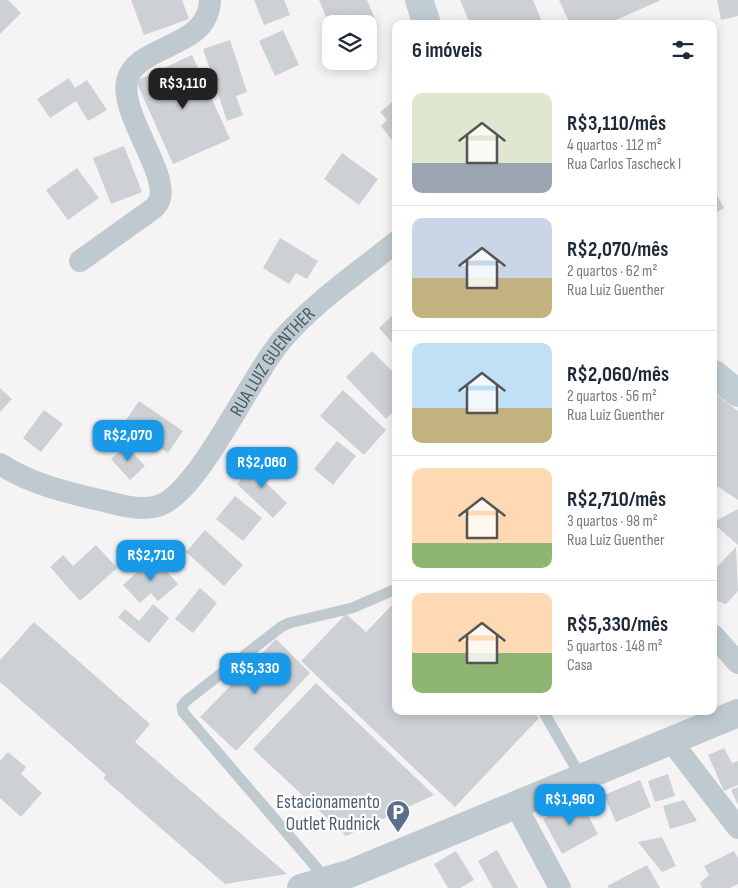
<!DOCTYPE html>
<html lang="pt">
<head>
<meta charset="utf-8">
<style>
	:root { --surface:#fff; --page:#f6f6f7; --text:#1f2937; --muted:#747a83; --line:#e0e1e3; --accent:#189ae9 }
	body { margin:0; font-family:"Sofia Sans Condensed",sans-serif; background:var(--page); color:var(--text); height:100vh; display:flex; flex-direction:column; font-size:19px; white-space:nowrap }
	* { box-sizing:border-box; margin:0 }
	p { font-size:16px; color:var(--muted) }
	.icon { flex:none; width:28px; height:28px; fill:none; stroke:currentColor; stroke-width:2; stroke-linecap:round; stroke-linejoin:round }
	.map { position:relative; flex:1; overflow:hidden }
	.sheet { position:absolute; left:392px; top:20px; width:325px; height:695px; display:flex; flex-direction:column; background:var(--surface); border-radius:10px; box-shadow:0 2px 12px #0003 }
	.sheet>* { flex:none }
	.tools { position:absolute; left:322px; top:15px; display:grid; gap:10px }
	.tools a { display:grid; place-items:center; width:55px; height:55px; border-radius:10px; background:var(--surface); box-shadow:0 2px 12px #0003; font-size:25px }
	.price { position:absolute; translate:-50% -42px; padding:0 11px; border-radius:10px; background:var(--accent); color:#fff; font-size:16px; line-height:32px; filter:drop-shadow(0 1px 2px #0008) }
	.price::after { content:''; position:absolute; left:50%; top:30px; width:15px; height:11px; margin-left:-8px; background:inherit; clip-path:polygon(0 0,100% 0,50% 100%) }
	.price.selected { background:#222; color:#fff }
	ul { padding:0; list-style:none }
	li { display:flex; align-items:center; gap:15px; height:125px; padding:0 20px }
	li+li { border-top:1px solid var(--line) }
	li span { display:grid; place-items:center; flex:none; width:140px; height:100px; border-radius:10px; color:#555 }
	li>.icon { margin-inline-start:auto }
	span .icon { width:60px; height:60px; fill:#fffc; stroke-width:1 }
	li b { font-size:21px }
	h2 { display:flex; justify-content:space-between; align-items:center; height:60px; padding:0 20px; font-size:21px }
	.map>svg:first-child { display:block }
</style>
</head>
<body>
<div class="map">
<svg width="738" height="888" viewBox="0 0 738 888">
	<rect width="100%" height="100%" fill="#f5f3f3"/>
	<path fill="#cdd1d5" d="M0,0H8L21,13L0,34Z
		M131,0H182L189,19L144,35Z
		M254,0H284L290,15L264,25Z
		M319,0H367L378,26L369,30V24H331V28Z
		M460,0H533L543,24H470Z
		M559,0H661L607,24H570Z
		M717,0H738V16L721,20Z
		M283,30L299,65L275,76L259,41Z
		M230,40L247,92L236,96L243,115L227,121L203,49Z
		M192,55L230,139L173,164L136,81Z
		M69,78L75,88L87,80L107,110L88,121L76,101L50,118L37,99Z
		M396,99V145L381,126L387,120L380,112Z
		M124,146L142,192L111,204L93,158Z
		M342,153L378,179L359,205L324,179Z
		M77,168L99,198L68,220L46,190Z
		M714,190L724,208L714,214Z
		M280,238L318,261L307,279L296,273L289,284L263,268Z
		M396,312V347L379,328Z
		M372,351L396,375V409L386,419L346,377Z
		M0,388L12,399L0,412Z
		M343,390L386,430L364,455L320,416Z
		M714,393L738,411V500L714,484Z
		M139,401L183,431L168,453L124,423Z
		M44,410L63,424L41,452L23,438Z
		M337,441L356,456L333,485L314,469Z
		M126,445L145,466L130,480L111,459Z
		M260,459L275,473L266,483L287,503L273,518L237,484Z
		M235,496L262,518L243,541L216,519Z
		M738,509V545L714,524V522Z
		M205,530L243,565L224,586L186,552Z
		M96,545L117,568L80,601L50,567L63,555L73,566Z
		M736,547L738,591L726,604L714,600V570Z
		M154,557L178,584L158,601L151,593L140,603L123,585Z
		M200,588L217,603L193,633L175,619Z
		M396,601V711H532L539,718L455,807L301,661L346,614L366,632Z
		M153,604L169,618L149,643L118,617L125,609L139,621Z
		M34,622L150,724L135,742L287,874L225,884L103,778L106,775L0,682V660Z
		M276,639L310,673L236,751L200,717Z
		M316,683L434,795L346,836L253,749Z
		M724,748L732,763L738,761V785L724,791L708,755Z
		M8,752L26,767L21,774L42,793L21,817L0,798V761Z
		M668,774L675,796L655,802L648,781Z
		M640,780L651,807L616,822L604,795Z
		M738,787V805L731,790Z
		M579,799L598,834L562,854L543,819Z
		M684,800L697,821L670,829L663,806Z
		M662,837L676,866L662,872L638,842Z
		M497,850L518,888H493L478,861Z
		M456,851L474,880L460,888H448L434,864Z
		M734,851L738,858V884L730,888H702L700,883L709,875L704,866Z
		M647,865L660,888H609L607,886Z"/>
	<g fill="none" stroke-linecap="round" stroke-linejoin="round">
		<path stroke="#becacf" stroke-width="11" d="M543,711L581,777
			M327,880L183,712L182,706L186,701L281,627L289,623L352,608L396,589"/>
		<g stroke="#becacf" stroke-width="22">
			<path d="M80,261L154,208C156,206 159,202 160,198C167,171 120,113 127,81C136,43 209,50 210,0"/>
			<path id="s1" d="M0,464C30,483 61,491 95,499C115,503 138,512 158,506C199,493 250,377 281,341C313,303 358,273 396,242"/>
			<path d="M714,636L738,663"/>
			<path d="M671,741L738,828"/>
			<path d="M515,804L560,888"/>
		</g>
		<path stroke="#becacf" stroke-width="28" d="M301,888L349,874L738,713"/>
		<path stroke="#bfcdd4" stroke-width="28" d="M419,0L427,24
			M714,374L738,393"/>
	</g>
	<defs>
		<g id="parking-pin" transform="scale(1.25)"><path d="M0 17L-7.5 6A9.5 9.5 0 1 1 7.5 6Z" fill="#5c6f8a" stroke="#fff"/><path d="M-3.5-5.5H1a3.5 3.5 0 0 1 0 7H-1V5.5H-3.5ZM-1-3.4V-.6H.8a1.4 1.4 0 0 0 0-2.8Z" fill="#fff"/></g>
	</defs>
	<g fill-rule="evenodd">
		<use href="#parking-pin" x="398" y="812"/>
	</g>
	<g text-anchor="middle" stroke-width="4.5" stroke-linejoin="round" paint-order="stroke">
		<g font-size="19" fill="#4a5a61" stroke="#fff">
			<text dy="7" stroke="none"><textPath href="#s1" startOffset="352">RUA LUIZ GUENTHER</textPath></text>
		</g>
		<g font-size="19" fill="#4e5e75" stroke="#fff" text-anchor="end">
			<text x="380" y="808">Estacionamento<tspan x="380" dy="22">Outlet Rudnick</tspan></text>
		</g>
	</g>
</svg>
<div class="tools">
<a><svg class="icon" aria-label="layers" viewBox="0 0 24 24"><path d="M12 4l9 5-9 5-9-5zM3 14l9 5 9-5"/></svg></a>
</div>
<b class="price selected" style="left:183px;top:110px">R$3,110</b>
<b class="price" style="left:128px;top:462px">R$2,070</b>
<b class="price" style="left:262px;top:489px">R$2,060</b>
<b class="price" style="left:151px;top:582px">R$2,710</b>
<b class="price" style="left:255px;top:695px">R$5,330</b>
<b class="price" style="left:570px;top:826px">R$1,960</b>
<section class="sheet">
<h2>6 imóveis<svg class="icon" aria-label="filters" viewBox="0 0 24 24"><path d="M4 7h16M4 17h16"/><circle cx="9" cy="7" r="2"/><circle cx="15" cy="17" r="2"/></svg></h2>
<ul>
<li><span style="background:linear-gradient(#dfe7d0 70%,#9aa5b1 0)"><svg class="icon" aria-label="home" viewBox="0 0 24 24"><path d="M3 11l9-7 9 7M6 9v11h12V9"/></svg></span><div><b>R$3,110/mês</b><p>4 quartos · 112 m²</p><p>Rua Carlos Tascheck I</p></div></li>
<li><span style="background:linear-gradient(#c9d6e8 60%,#c2b280 0)"><svg class="icon" aria-label="home" viewBox="0 0 24 24"><path d="M3 11l9-7 9 7M6 9v11h12V9"/></svg></span><div><b>R$2,070/mês</b><p>2 quartos · 62 m²</p><p>Rua Luiz Guenther</p></div></li>
<li><span style="background:linear-gradient(#bfe0f5 65%,#c2b280 0)"><svg class="icon" aria-label="home" viewBox="0 0 24 24"><path d="M3 11l9-7 9 7M6 9v11h12V9"/></svg></span><div><b>R$2,060/mês</b><p>2 quartos · 56 m²</p><p>Rua Luiz Guenther</p></div></li>
<li><span style="background:linear-gradient(#ffd9b3 75%,#8fb573 0)"><svg class="icon" aria-label="home" viewBox="0 0 24 24"><path d="M3 11l9-7 9 7M6 9v11h12V9"/></svg></span><div><b>R$2,710/mês</b><p>3 quartos · 98 m²</p><p>Rua Luiz Guenther</p></div></li>
<li><span style="background:linear-gradient(#ffd9b3 60%,#8fb573 0)"><svg class="icon" aria-label="home" viewBox="0 0 24 24"><path d="M3 11l9-7 9 7M6 9v11h12V9"/></svg></span><div><b>R$5,330/mês</b><p>5 quartos · 148 m²</p><p>Casa</p></div></li>
</ul>
</section>
</div>
</body>
</html>
